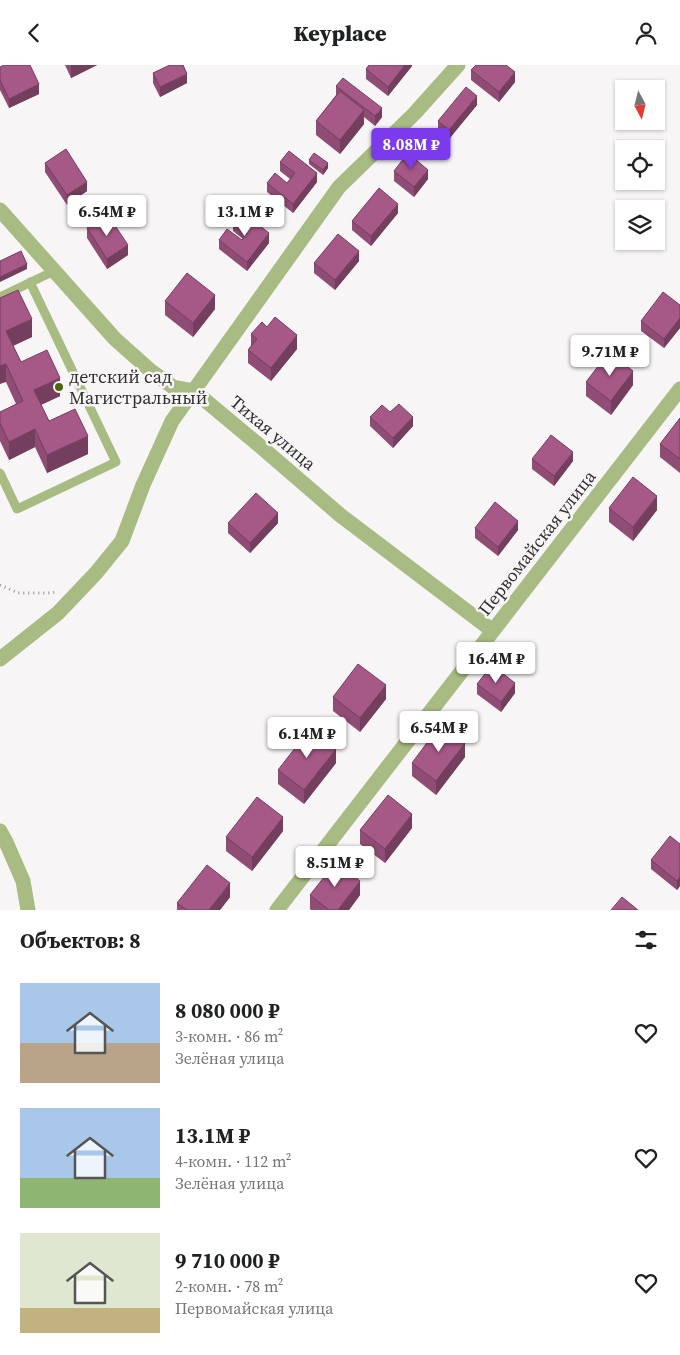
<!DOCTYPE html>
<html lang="ru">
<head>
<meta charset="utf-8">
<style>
	:root { --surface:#fff; --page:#f2f2f2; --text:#202124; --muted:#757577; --accent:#7c3aed }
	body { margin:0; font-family:"Source Serif 4",serif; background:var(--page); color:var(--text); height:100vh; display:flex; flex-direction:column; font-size:19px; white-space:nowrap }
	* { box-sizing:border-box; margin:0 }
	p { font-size:16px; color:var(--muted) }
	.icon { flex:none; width:28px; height:28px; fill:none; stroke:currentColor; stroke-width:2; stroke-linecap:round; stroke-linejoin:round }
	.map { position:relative; height:845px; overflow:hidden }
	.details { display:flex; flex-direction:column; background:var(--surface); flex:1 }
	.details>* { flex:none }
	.needle { width:32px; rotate:173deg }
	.buttons { position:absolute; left:615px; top:15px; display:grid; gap:10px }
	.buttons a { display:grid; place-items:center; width:50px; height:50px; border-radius:0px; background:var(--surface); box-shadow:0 1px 4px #0004; font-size:25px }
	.price { position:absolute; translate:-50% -42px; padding:0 11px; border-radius:5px; background:#fff; color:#222; font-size:16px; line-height:32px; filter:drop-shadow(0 1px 2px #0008) }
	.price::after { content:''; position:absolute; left:50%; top:30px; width:15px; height:11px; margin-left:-8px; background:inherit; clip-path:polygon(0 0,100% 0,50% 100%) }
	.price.selected { background:var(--accent); color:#fff }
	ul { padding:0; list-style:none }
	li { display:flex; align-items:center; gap:15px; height:125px; padding:0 20px }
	li span { display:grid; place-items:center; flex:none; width:140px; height:100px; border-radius:0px; color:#555 }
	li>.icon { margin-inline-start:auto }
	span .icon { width:60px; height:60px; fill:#fffc; stroke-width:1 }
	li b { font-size:21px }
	h2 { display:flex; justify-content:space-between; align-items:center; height:60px; padding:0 20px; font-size:21px }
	header { display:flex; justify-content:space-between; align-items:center; height:65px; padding:0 20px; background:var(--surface); font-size:22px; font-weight:800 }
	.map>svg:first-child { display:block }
</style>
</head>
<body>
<header><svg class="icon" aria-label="back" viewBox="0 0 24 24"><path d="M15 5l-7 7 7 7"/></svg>Keyplace<svg class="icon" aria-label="person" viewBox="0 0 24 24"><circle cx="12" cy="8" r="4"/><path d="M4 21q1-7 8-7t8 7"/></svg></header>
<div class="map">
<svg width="680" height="845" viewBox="0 0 680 845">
	<rect width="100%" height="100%" fill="#f8f5f6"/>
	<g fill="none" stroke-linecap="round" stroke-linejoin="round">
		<path stroke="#949293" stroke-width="3" stroke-dasharray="1 4" stroke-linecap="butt" d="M0,520L18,528H48L58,527"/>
		<path stroke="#a8bb82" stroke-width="9" d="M0,232L54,206
			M0,408L17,444L116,397L30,217"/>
		<path stroke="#a8bb82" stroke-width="15" d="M0,145L115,274L151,306L173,322L194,326L260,381L340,450L493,566
			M0,594L58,548L96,508L122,476L143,420L172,356L339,122L414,49L458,0
			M0,766L6,777L23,816L28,845
			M277,845L680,324"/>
	</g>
	<path fill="#8f4c74" d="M65,0H97L71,13Z
		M412,0V1L388,31L366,14V4Z
		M0,2L39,29L9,43L0,25Z
		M471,5L515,17L499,37L471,15Z
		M153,8L187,18L160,32L153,18Z
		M336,21L382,52L375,61L364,52V59L340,89L316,70V56L336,30Z
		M477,40L449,74L438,65V56Z
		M309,95L328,103L323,110L309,99Z
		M280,97L317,117L293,148L267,127V118H287L290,114L280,106Z
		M45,98L87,126L67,140L45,107Z
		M394,106L428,114L414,132L394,116Z
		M398,148L371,181L352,165V156Z
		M233,157L269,178L247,206L219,184V175H242L243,174L233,166Z
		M87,163L128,190L107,204L87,173Z
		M359,196L335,225L314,208V198Z
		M0,233L32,272L13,281L21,297L60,331L41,340L49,356L88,389L47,408L35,382L9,395L0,376V347L16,339L6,317Z
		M165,236L215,244L193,272L165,250Z
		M680,240V263L664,283L641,266V256Z
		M251,269L297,284L271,316L248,298V285L251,281Z
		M586,317L633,320L611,350L586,331Z
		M390,347L413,361L393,383L370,361V352Z
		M680,353V408L660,392V379Z
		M532,394L573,396L554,421L532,404Z
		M609,443L657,445L633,476L609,457Z
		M228,458H278L250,488L228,468Z
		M475,463L518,465L498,491L475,473Z
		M477,619L515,628L501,647L477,629Z
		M333,632L386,634L360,667L333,646Z
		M465,692L436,730L412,711V698Z
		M336,698L304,739L278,719V705Z
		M412,763L385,798L360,779V765Z
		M283,766L252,806L226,786V772Z
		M680,779V821L677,825L651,804V795Z
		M310,830H360L349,845H311L310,844Z
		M230,832L220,845H177V838Z"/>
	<path fill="#743e5e" d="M71,0H97L71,13Z
		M405,0H412V1L388,31V22Z
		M515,7V17L499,37V27Z
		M187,9V18L160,32V22Z
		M39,19V29L9,43V34Z
		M477,31V40L449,74V65Z
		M382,43V52L375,61V51Z
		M364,45V59L340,89V75Z
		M328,98V103L323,110V105Z
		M428,105V114L414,132V122Z
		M317,108V117L293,148V139Z
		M87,117V126L67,140V130Z
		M398,139V148L371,181V171Z
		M269,168V178L247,206V197Z
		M128,180V190L107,204V194Z
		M359,186V196L335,225V215Z
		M27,199V204L0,217V212Z
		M215,230V244L193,272V258Z
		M680,253V263L664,283V274Z
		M32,254V272L6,284V266Z
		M297,270V284L271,316V303Z
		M6,299V317L0,319V301Z
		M633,306V320L611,350V336Z
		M60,313V331L34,343V325Z
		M413,352V361L393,383V373Z
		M35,364V382L9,395V377Z
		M88,371V389L47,408V390Z
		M573,387V396L554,421V411Z
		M657,431V445L633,476V462Z
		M278,448V458L250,488V478Z
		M518,456V465L498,491V482Z
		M515,618V628L501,647V637Z
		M386,620V634L360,667V653Z
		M465,678V692L436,730V716Z
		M336,684V698L304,739V725Z
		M412,749V763L385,798V784Z
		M283,752V766L252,806V792Z
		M680,812V821L677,825V816Z
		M360,816V830L349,845H338Z
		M230,818V832L220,845H209Z"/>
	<path fill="#a65887" stroke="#743e5e" d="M4,0H30L39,19L9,34L0,15V2Z
		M170,0H183L187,9L160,22L153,8Z
		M369,0H405L388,22L366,4Z
		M476,0H506L515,7L499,27L471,5Z
		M343,13L382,43L375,51L336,21Z
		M466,22L477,31L449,65L438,56Z
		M340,26L364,45L340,75L316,56Z
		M66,84L87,117L67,130L45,98Z
		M289,86L317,108L293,139L267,118L275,108L287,118L295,108L280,97Z
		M314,88L328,98L323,105L309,95Z
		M408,88L428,105L414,122L394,106Z
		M379,123L398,139L371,171L352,156Z
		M241,146L269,168L247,197L219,175L227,164L242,175L247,168L233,157Z
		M108,150L128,180L107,194L87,163Z
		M338,169L359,186L335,215L314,198Z
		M21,186L27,199L0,212V196Z
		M187,208L215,230L193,258L165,236Z
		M18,225L32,254L6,266L21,297L47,285L60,313L34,325L49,356L75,344L88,371L47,390L35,364L9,377L0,358V347L23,336L6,299L0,301V233Z
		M663,227L680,240V253L664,274L641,256Z
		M275,252L297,270L271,303L248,285L257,274L251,269L262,257L267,262Z
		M609,287L633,306L611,336L586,317Z
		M399,339L413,352L393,373L370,352L382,340L390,347Z
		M680,353V394L660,379Z
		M551,370L573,387L554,411L532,394Z
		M633,412L657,431L633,462L609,443Z
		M256,428L278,448L250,478L228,458Z
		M495,437L518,456L498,482L475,463Z
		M358,599L386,620L360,653L333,632Z
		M492,600L515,618L501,637L477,619Z
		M441,659L465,678L436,716L412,698Z
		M310,664L336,684L304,725L278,705Z
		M388,730L412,749L385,784L360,765Z
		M257,732L283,752L252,792L226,772Z
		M670,771L680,779V812L677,816L651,795Z
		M336,797L360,816L338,845H329L310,830Z
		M207,800L230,818L209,845H187L177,838Z
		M622,832L638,845H611Z"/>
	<circle fill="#4e6410" stroke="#f8f5f6" stroke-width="2" cx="59" cy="322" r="5"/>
	<g text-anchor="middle" stroke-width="5" stroke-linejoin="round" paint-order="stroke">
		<g font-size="18" fill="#302f30" stroke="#f8f5f6" text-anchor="start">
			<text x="69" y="318">детский сад<tspan x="69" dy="21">Магистральный</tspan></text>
		</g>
		<g font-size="18" fill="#302f30" stroke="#f8f5f6">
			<text transform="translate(273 368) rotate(40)" y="6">Тихая улица</text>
			<text transform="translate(537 478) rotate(-52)" y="6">Первомайская улица</text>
		</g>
	</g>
</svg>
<div class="buttons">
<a><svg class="needle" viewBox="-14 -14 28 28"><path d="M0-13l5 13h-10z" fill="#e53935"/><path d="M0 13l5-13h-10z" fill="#757577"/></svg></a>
<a><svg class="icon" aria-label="locate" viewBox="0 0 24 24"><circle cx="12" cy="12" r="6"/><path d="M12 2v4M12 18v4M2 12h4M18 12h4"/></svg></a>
<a><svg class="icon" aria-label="layers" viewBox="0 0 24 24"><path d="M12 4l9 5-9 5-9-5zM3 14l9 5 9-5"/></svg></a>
</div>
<b class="price selected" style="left:411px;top:105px">8.08M ₽</b>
<b class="price" style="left:107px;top:172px">6.54M ₽</b>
<b class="price" style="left:245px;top:172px">13.1M ₽</b>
<b class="price" style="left:610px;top:312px">9.71M ₽</b>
<b class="price" style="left:496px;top:619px">16.4M ₽</b>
<b class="price" style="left:439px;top:688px">6.54M ₽</b>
<b class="price" style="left:307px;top:694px">6.14M ₽</b>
<b class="price" style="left:335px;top:823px">8.51M ₽</b>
</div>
<section class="details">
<h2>Объектов: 8<svg class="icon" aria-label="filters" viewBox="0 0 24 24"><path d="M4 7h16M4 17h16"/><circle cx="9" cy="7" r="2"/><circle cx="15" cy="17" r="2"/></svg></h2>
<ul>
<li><span style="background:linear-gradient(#a9c7e8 60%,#b9a48a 0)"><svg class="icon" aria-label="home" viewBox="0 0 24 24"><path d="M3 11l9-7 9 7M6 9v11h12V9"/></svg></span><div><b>8 080 000 ₽</b><p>3-комн. · 86 m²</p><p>Зелёная улица</p></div><svg class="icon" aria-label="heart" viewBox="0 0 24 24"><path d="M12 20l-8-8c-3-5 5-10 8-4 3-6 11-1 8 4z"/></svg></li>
<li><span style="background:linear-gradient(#a9c7e8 70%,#8fb573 0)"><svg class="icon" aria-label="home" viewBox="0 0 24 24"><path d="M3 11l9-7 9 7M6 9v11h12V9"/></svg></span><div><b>13.1M ₽</b><p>4-комн. · 112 m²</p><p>Зелёная улица</p></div><svg class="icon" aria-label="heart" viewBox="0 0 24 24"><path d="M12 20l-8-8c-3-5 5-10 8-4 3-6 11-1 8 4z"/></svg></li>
<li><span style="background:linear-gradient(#dfe7d0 75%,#c2b280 0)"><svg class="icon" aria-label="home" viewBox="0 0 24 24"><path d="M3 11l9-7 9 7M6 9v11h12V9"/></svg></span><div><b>9 710 000 ₽</b><p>2-комн. · 78 m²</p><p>Первомайская улица</p></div><svg class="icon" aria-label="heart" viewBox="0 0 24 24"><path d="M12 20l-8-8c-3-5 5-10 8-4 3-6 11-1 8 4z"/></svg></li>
</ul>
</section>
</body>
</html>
